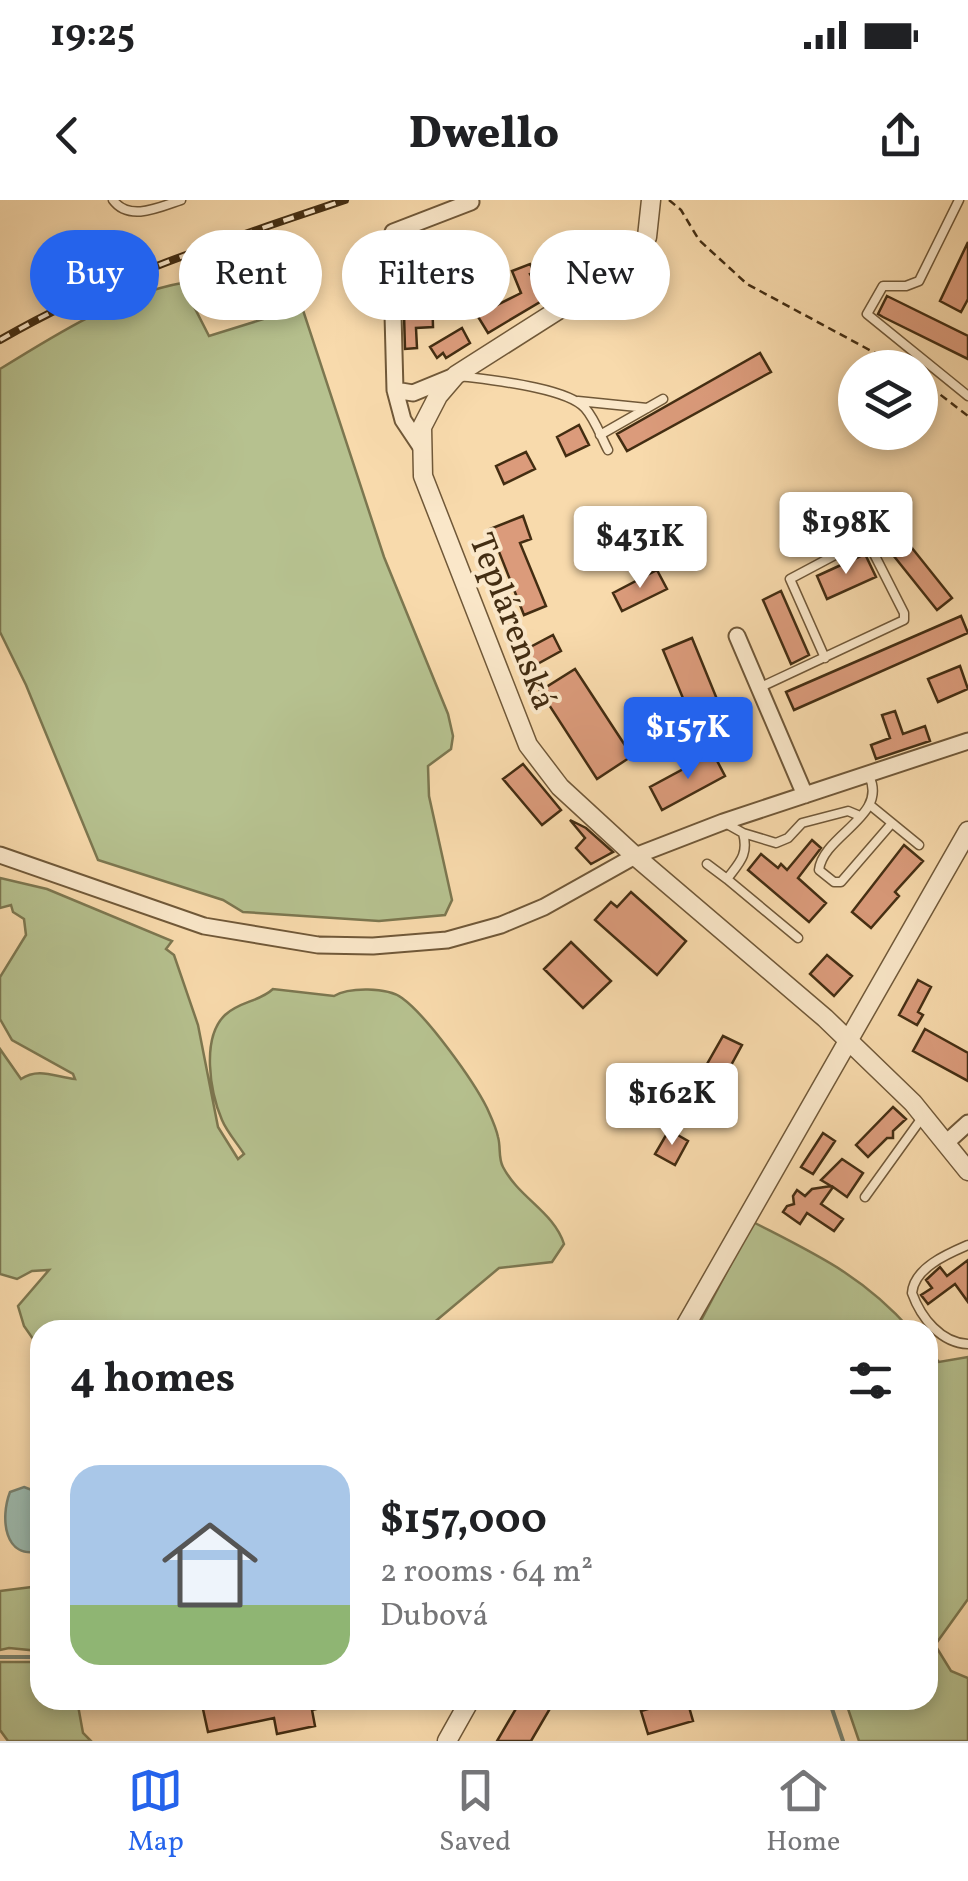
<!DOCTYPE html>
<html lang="en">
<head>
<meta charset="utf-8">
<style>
	:root { --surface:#fff; --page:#f6f6f6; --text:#202124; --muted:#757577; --line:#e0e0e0; --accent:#2563eb }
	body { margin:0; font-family:Vollkorn,serif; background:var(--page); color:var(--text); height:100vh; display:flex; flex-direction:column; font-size:38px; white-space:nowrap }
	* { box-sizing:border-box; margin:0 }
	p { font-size:32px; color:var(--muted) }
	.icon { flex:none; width:55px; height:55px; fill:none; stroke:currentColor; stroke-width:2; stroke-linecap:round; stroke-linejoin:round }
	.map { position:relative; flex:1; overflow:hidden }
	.details { position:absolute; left:30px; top:1120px; width:908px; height:390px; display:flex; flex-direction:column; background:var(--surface); border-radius:30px; box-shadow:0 5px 15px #0003 }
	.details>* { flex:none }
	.banner { position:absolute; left:30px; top:30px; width:910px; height:90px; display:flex; gap:20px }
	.buttons { position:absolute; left:838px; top:150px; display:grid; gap:20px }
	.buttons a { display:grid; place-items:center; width:100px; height:100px; border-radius:50%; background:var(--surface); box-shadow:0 5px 15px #0003; font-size:50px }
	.price { position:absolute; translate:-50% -85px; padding:0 22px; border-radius:10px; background:#fff; color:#222; font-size:32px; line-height:65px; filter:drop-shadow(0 2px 5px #0008) }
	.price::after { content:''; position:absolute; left:50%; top:60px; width:30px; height:22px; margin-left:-15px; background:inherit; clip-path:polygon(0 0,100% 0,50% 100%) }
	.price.selected { background:var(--accent); color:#fff }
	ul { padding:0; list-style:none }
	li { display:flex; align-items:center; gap:30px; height:250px; padding:0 40px }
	li span { display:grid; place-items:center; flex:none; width:280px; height:200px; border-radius:30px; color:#555 }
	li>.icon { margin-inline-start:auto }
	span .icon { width:120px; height:120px; fill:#fffc; stroke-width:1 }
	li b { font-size:42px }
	h2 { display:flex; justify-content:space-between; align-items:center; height:120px; padding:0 40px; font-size:42px }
	.pill { padding:0 35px; border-radius:45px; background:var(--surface); box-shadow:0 5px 15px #0003; font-size:35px; line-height:90px }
	.pill.selected { background:var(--accent); color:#fff }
	.status { display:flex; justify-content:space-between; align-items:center; height:70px; padding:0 50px; background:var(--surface); direction:ltr }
	.status svg { height:28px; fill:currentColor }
	header { display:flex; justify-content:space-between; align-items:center; height:130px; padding:0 40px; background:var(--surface); font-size:45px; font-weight:800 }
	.dock { display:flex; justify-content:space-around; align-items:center; height:140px; border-top:2px solid var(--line); background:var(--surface); font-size:28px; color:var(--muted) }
	.dock a { display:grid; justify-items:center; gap:5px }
	.dock .selected { color:var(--accent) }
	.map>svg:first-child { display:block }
</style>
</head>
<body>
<div class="status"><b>19:25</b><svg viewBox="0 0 49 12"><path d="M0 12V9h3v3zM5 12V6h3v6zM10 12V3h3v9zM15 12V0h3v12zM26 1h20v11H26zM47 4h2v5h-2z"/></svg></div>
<header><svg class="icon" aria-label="back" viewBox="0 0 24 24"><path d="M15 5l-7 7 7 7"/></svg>Dwello<svg class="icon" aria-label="share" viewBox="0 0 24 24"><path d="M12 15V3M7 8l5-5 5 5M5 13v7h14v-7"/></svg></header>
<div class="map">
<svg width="968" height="1541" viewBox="0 0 968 1541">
	<rect width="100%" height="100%" fill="#f8daac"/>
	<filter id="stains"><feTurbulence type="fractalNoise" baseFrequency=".002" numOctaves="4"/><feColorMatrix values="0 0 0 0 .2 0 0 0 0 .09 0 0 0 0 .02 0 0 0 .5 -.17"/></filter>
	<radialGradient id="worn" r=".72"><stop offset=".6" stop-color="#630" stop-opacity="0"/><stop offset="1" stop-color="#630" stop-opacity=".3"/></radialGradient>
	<path fill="#b6c18f" stroke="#7c7750" stroke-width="2.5" d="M182,83L209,136L302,107L384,357L448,514L453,536L451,549L428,566L429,596L452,700L445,715L379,721L243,712L223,700L98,660L26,485L0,432V169C53,136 120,94 182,83Z
		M0,678L47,689L172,741L166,749L174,755L198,825L218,927L238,959L244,954C237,943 227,932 222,920C210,892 201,838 225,815C240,801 259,802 273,789L334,796C349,787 387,787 402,798C427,816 473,880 487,908C491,917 496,927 498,937C501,947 498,958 503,967C519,998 554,1012 564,1044L552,1062L499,1068L425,1130H40V1149L24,1126L18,1106L49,1070L32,1071L17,1079L0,1074V849L21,879C38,867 56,877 75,879L73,874L12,840L0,819V777L26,735L24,719L13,712L11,705L0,708Z
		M753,1022C817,1055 862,1075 911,1130H696Z
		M928,1149L939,1162L968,1157V1399L935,1445L951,1471L968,1478V1541H859L845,1500H928Z
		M40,1386V1451L9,1448L0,1450V1391Z
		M0,1462H40V1500H77L83,1533L91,1541H8L0,1530Z"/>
	<path fill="#9dbaae" stroke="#798270" stroke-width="2.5" d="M24,1287L40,1293V1351C4,1360 0,1318 10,1292Z"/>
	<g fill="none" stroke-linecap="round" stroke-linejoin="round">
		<path stroke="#798270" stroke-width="4" d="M0,1457H40
			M829,1500L843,1541"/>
	</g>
	<path fill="#db9b7b" stroke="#432d12" stroke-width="2.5" d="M968,42V99L961,112L940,101Z
		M530,64L534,72L530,74L545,99L488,133L477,115L521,93L512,71Z
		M403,78H424L429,90H432L433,127L416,128L417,148L405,149Z
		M887,96L968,136V159L883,117L878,114Z
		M462,128L470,143L446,158L443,153L437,158L430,147Z
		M760,153L771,172L627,251L617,234Z
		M579,225L589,245L566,256L557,237Z
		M526,252L535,269L504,284L496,266Z
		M884,313L952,398L937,410L869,325Z
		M523,316L531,339L520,343L546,406L524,415L490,329Z
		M865,354L876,377L827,399L817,376Z
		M657,370L667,389L622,411L613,393Z
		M781,391L809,455L791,464L763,400Z
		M961,416L968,433L794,510L786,492Z
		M553,435L561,451L530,468L521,452Z
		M692,438L721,509L692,520L663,450Z
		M960,466L968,489L938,502L928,479Z
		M575,469L632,556L597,579L540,491Z
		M895,511L903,534L925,526L930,541L876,559L871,545L890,538L882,515Z
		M713,553L725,576L662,610L650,587Z
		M523,564L561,610L542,625L503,579Z
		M570,620L586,628L613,652L591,664L576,648L585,638Z
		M812,640L821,648L798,678L826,703L809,722L748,670L761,654L778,668L781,664L787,670Z
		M904,645L923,661L895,692L899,696L871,728L852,712Z
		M631,692L686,741L657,775L595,720L611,702L617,707Z
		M571,742L611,781L583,808L544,769Z
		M827,755L852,776L834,796L810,774Z
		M918,780L931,787L918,812L923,815L917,825L899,815Z
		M925,829L968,853V881L913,851Z
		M723,836L742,845L704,915L696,920L682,912V908Z
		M893,907L906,919L893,931V938H887L868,957L856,945Z
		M669,930L688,941L675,965L655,954Z
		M823,933L835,941L813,974L801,967Z
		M842,959L863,973L847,997L833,987L821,1004L843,1019L834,1031L807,1013L800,1024L783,1012L787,1006L794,1004L793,996L797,990L805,996L812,989L831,986L821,980Z
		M968,1060V1102L955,1084L928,1104L921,1095L932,1088L926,1080L940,1067L947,1076Z
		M201,1500H337V1504L312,1510L315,1526L277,1534L274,1518L208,1532Z
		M521,1500H555L531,1541H497Z
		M679,1500H687L693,1521L648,1534L641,1511Z"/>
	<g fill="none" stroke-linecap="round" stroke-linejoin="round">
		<g stroke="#705838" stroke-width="11">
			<path id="service" d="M113,0C129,22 160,7 181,0
				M959,0L919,81L906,86H883L867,114L968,196
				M460,176C489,180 566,187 585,208C595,219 601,237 608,250
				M578,201L647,208
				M600,235L663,199
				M761,487L904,420V413L871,348L866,344L837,354L790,379L825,458
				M869,576C889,616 823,635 819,670L834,682H841L892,623
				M870,605L919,645
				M727,624L743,633C749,655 739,663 727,679L798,738
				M743,633L776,643L788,638L802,623L848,611L860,616
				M707,664L727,679
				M865,997L924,915
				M968,1045C947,1054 914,1068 912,1093C921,1118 941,1143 968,1144"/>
		</g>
		<g stroke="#705838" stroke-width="19">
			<path id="minor" d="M395,190L413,193L452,177
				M421,247L403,220L395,190L391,39L393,32L471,2
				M737,436L805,595
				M0,655L204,726L318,745L373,746L447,740L501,725L544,707L635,656L723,622L968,541
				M947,942L968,923"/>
		</g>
		<g stroke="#705838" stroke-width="21">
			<path id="tertiary" d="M651,0L647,37L629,65L456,175L438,196L422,227L423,276L528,545L560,587L635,656L825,818L913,903L968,971
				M683,1130L968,631
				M447,1541L470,1500"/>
		</g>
		<path stroke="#432d12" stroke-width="2.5" stroke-dasharray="8 5" stroke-linecap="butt" d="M669,0L681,10L699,40L747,84L903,168
			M920,179L968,216"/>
		<use href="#service" stroke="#fae7c9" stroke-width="8"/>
		<use href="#minor" stroke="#fae7c9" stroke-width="15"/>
		<use href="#tertiary" stroke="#fae7c9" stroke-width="18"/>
		<g stroke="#432d12" stroke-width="8">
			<path id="rail" d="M0,140C108,77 227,40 345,0"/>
		</g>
		<use href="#rail" stroke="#fae7c9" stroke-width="4" stroke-dasharray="11" stroke-linecap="butt"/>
	</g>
	<g text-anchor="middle" stroke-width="8" stroke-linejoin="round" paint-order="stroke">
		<g font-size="35" fill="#432d12" stroke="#fae7c9">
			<text transform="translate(514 421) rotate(69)" y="12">Teplárenská</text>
		</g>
	</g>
	<rect width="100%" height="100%" filter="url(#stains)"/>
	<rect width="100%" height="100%" fill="url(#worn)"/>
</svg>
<div class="buttons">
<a><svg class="icon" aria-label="layers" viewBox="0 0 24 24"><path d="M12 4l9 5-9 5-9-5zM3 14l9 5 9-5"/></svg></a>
</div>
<b class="price" style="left:846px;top:377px">$198K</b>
<b class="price" style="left:640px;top:391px">$431K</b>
<b class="price selected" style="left:688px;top:582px">$157K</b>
<b class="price" style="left:672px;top:948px">$162K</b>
<div class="banner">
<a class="pill selected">Buy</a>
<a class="pill">Rent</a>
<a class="pill">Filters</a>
<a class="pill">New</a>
</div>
<section class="details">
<h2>4 homes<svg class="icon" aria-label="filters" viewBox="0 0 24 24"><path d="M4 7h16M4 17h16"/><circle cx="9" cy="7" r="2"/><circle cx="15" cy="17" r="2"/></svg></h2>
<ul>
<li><span style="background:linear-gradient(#a9c7e8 70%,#8fb573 0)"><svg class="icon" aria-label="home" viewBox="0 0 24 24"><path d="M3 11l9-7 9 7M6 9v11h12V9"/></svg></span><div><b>$157,000</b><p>2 rooms · 64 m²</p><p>Dubová</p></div></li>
</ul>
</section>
</div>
<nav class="dock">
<a class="selected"><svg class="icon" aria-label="map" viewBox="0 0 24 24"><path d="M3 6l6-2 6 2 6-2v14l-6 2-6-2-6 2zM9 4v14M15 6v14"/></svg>Map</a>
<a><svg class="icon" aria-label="saved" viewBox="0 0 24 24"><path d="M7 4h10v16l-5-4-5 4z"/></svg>Saved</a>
<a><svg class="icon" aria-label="home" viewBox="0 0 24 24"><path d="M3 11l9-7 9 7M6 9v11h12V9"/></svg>Home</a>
</nav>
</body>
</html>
